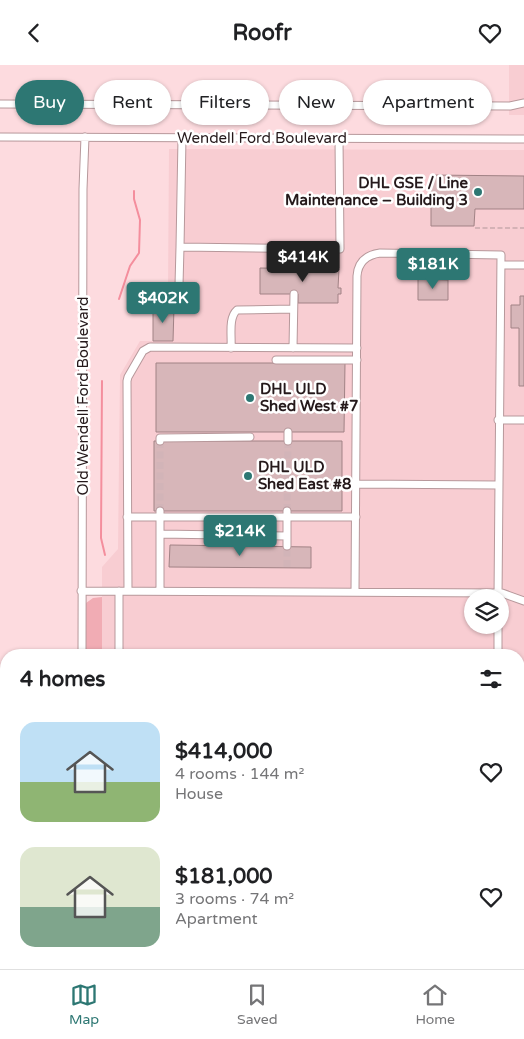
<!DOCTYPE html>
<html lang="en">
<head>
<meta charset="utf-8">
<style>
	:root { --surface:#fff; --page:#f6f6f6; --text:#202124; --muted:#757577; --line:#e0e0e0; --accent:#2d7773 }
	body { margin:0; font-family:"Varela Round",sans-serif; background:var(--page); color:var(--text); height:100vh; display:flex; flex-direction:column; font-size:19px; white-space:nowrap }
	* { box-sizing:border-box; margin:0 }
	p { font-size:16px; color:var(--muted) }
	.icon { flex:none; width:28px; height:28px; fill:none; stroke:currentColor; stroke-width:2; stroke-linecap:round; stroke-linejoin:round }
	.map { position:relative; flex:1; overflow:hidden }
	.details { position:absolute; left:0px; top:584px; width:525px; height:321px; display:flex; flex-direction:column; background:var(--surface); border-radius:20px 20px 0 0; box-shadow:0 1px 4px #0004 }
	.details>* { flex:none }
	.top-card { position:absolute; left:15px; top:15px; width:495px; height:45px; display:flex; gap:10px }
	.buttons { position:absolute; left:464px; top:524px; display:grid; gap:10px }
	.buttons a { display:grid; place-items:center; width:45px; height:45px; border-radius:50%; background:var(--surface); box-shadow:0 1px 4px #0004; font-size:25px }
	.price { position:absolute; translate:-50% -42px; padding:0 11px; border-radius:5px; background:var(--accent); color:#fff; font-size:16px; line-height:32px; filter:drop-shadow(0 1px 2px #0008) }
	.price::after { content:''; position:absolute; left:50%; top:30px; width:15px; height:11px; margin-left:-8px; background:inherit; clip-path:polygon(0 0,100% 0,50% 100%) }
	.price.current { background:#222; color:#fff }
	ul { padding:0; list-style:none }
	li { display:flex; align-items:center; gap:15px; height:125px; padding:0 20px }
	li span { display:grid; place-items:center; flex:none; width:140px; height:100px; border-radius:15px; color:#555 }
	li>.icon { margin-inline-start:auto }
	span .icon { width:60px; height:60px; fill:#fffc; stroke-width:1 }
	li b { font-size:21px }
	h2 { display:flex; justify-content:space-between; align-items:center; height:60px; padding:0 20px; font-size:21px }
	.chip { padding:0 18px; border-radius:22px; background:var(--surface); box-shadow:0 1px 4px #0004; font-size:18px; line-height:45px }
	.chip.current { background:var(--accent); color:#fff }
	header { display:flex; justify-content:space-between; align-items:center; height:65px; padding:0 20px; background:var(--surface); font-size:22px; font-weight:700 }
	.tabs { display:flex; justify-content:space-around; align-items:center; height:70px; border-top:1px solid var(--line); background:var(--surface); font-size:14px; color:var(--muted) }
	.tabs a { display:grid; justify-items:center; gap:2px }
	.tabs .current { color:var(--accent) }
	.map>svg:first-child { display:block }
</style>
</head>
<body>
<header><svg class="icon" aria-label="back" viewBox="0 0 24 24"><path d="M15 5l-7 7 7 7"/></svg>Roofr<svg class="icon" aria-label="heart" viewBox="0 0 24 24"><path d="M12 20l-8-8c-3-5 5-10 8-4 3-6 11-1 8 4z"/></svg></header>
<div class="map">
<svg width="524" height="904" viewBox="0 0 524 904">
	<rect width="100%" height="100%" fill="#fddbdf"/>
	<path fill="#f8cdd2" fill-rule="evenodd" d="M509,0H524V50H509Z
		M169,84L524,85V904H0L6,899H519V590H102V502L118,484L120,310L140,276H153L154,236L168,226ZM472,532H500V560H472Z"/>
	<path fill="#f1acb4" d="M102,532V590H85L86,538L93,533Z
		M6,719V899H396V904H0V720Z"/>
	<g fill="none" stroke-linecap="round" stroke-linejoin="round">
		<path stroke="#f48e9d" stroke-width="2" d="M119,234L130,201L139,188L140,155L134,134V126
			M102,316L101,473L105,490"/>
		<path stroke="#b49a9d" stroke-width="19" d="M519,813H524
			M446,899L454,904
			M428,904L429,899"/>
	</g>
	<path fill="#d7b6b9" stroke="#a18285" d="M431,110L524,111V144H475L474,161H431Z
		M316,198H328V204H339L338,223H341V229H338V238H298V229H260V203L316,204Z
		M418,214L448,215V235H418Z
		M520,231H524V321H519V263H511V240H520Z
		M153,242H174L173,276H153Z
		M156,298H345L344,367H156Z
		M154,376H342V446H154Z
		M170,480L311,482V503L169,502Z"/>
	<g fill="none" stroke-linecap="round" stroke-linejoin="round">
		<path stroke="#d2b4b8" stroke-width="7" stroke-dasharray="7 3.5" stroke-linecap="butt" d="M160,446V376
			M287,446L288,376
			M287,502V481"/>
		<g stroke="#b7989b" stroke-width="9">
			<path id="minor" d="M0,39L510,41L524,38
				M0,72L524,74
				M182,73L180,182L340,184L339,73
				M501,200H524
				M179,220L180,182
				M231,283C232,271 228,253 237,245L293,244
				M293,283L294,229
				M276,295H357
				M498,355H524
				M288,367V376
				M160,376V373L250,372
				M355,419L498,420
				M127,452H356
				M160,469L287,471
				M287,481V446
				M81,526L502,528L524,536
				M128,526L127,316L128,312L143,286L150,282L357,283
				M160,526V446
				M355,527L357,211C358,197 366,190 380,188L501,190L498,532
				M82,590L83,124L85,72
				M119,590V526
				M498,590V560
				M519,699H524
				M0,714H6
				M519,756H524
				M405,899V904"/>
		</g>
		<path stroke="#b1979a" stroke-width="1" stroke-dasharray="5 2.5" stroke-linecap="butt" d="M475,163H524"/>
		<use href="#minor" stroke="#fff" stroke-width="7"/>
	</g>
	<g fill="#2d7773" stroke="#fff" stroke-width="2">
		<circle cx="478" cy="127" r="5"/>
		<circle cx="250" cy="333" r="5"/>
		<circle cx="248" cy="411" r="5"/>
	</g>
	<g text-anchor="middle" stroke-width="5" stroke-linejoin="round" paint-order="stroke">
		<g font-size="15" fill="#25191b" stroke="#fff">
			<text x="262" y="78">Wendell Ford Boulevard</text>
			<text transform="translate(83 331) rotate(-90)" y="5">Old Wendell Ford Boulevard</text>
		</g>
		<g font-size="15" font-weight="bold" fill="#25191b" stroke="#fff" text-anchor="start">
			<text x="468" y="123" text-anchor="end">DHL GSE / Line<tspan x="468" dy="17">Maintenance – Building 3</tspan></text>
			<text x="260" y="329">DHL ULD<tspan x="260" dy="17">Shed West #7</tspan></text>
			<text x="258" y="407">DHL ULD<tspan x="258" dy="17">Shed East #8</tspan></text>
		</g>
	</g>
</svg>
<div class="buttons">
<a><svg class="icon" aria-label="layers" viewBox="0 0 24 24"><path d="M12 4l9 5-9 5-9-5zM3 14l9 5 9-5"/></svg></a>
</div>
<b class="price current" style="left:303px;top:218px">$414K</b>
<b class="price" style="left:433px;top:225px">$181K</b>
<b class="price" style="left:163px;top:259px">$402K</b>
<b class="price" style="left:240px;top:492px">$214K</b>
<div class="top-card">
<a class="chip current">Buy</a>
<a class="chip">Rent</a>
<a class="chip">Filters</a>
<a class="chip">New</a>
<a class="chip">Apartment</a>
</div>
<section class="details">
<h2>4 homes<svg class="icon" aria-label="filters" viewBox="0 0 24 24"><path d="M4 7h16M4 17h16"/><circle cx="9" cy="7" r="2"/><circle cx="15" cy="17" r="2"/></svg></h2>
<ul>
<li><span style="background:linear-gradient(#bfe0f5 60%,#8fb573 0)"><svg class="icon" aria-label="home" viewBox="0 0 24 24"><path d="M3 11l9-7 9 7M6 9v11h12V9"/></svg></span><div><b>$414,000</b><p>4 rooms · 144 m²</p><p>House</p></div><svg class="icon" aria-label="heart" viewBox="0 0 24 24"><path d="M12 20l-8-8c-3-5 5-10 8-4 3-6 11-1 8 4z"/></svg></li>
<li><span style="background:linear-gradient(#dfe7d0 60%,#7fa58c 0)"><svg class="icon" aria-label="home" viewBox="0 0 24 24"><path d="M3 11l9-7 9 7M6 9v11h12V9"/></svg></span><div><b>$181,000</b><p>3 rooms · 74 m²</p><p>Apartment</p></div><svg class="icon" aria-label="heart" viewBox="0 0 24 24"><path d="M12 20l-8-8c-3-5 5-10 8-4 3-6 11-1 8 4z"/></svg></li>
</ul>
</section>
</div>
<nav class="tabs">
<a class="current"><svg class="icon" aria-label="map" viewBox="0 0 24 24"><path d="M3 6l6-2 6 2 6-2v14l-6 2-6-2-6 2zM9 4v14M15 6v14"/></svg>Map</a>
<a><svg class="icon" aria-label="saved" viewBox="0 0 24 24"><path d="M7 4h10v16l-5-4-5 4z"/></svg>Saved</a>
<a><svg class="icon" aria-label="home" viewBox="0 0 24 24"><path d="M3 11l9-7 9 7M6 9v11h12V9"/></svg>Home</a>
</nav>
</body>
</html>
